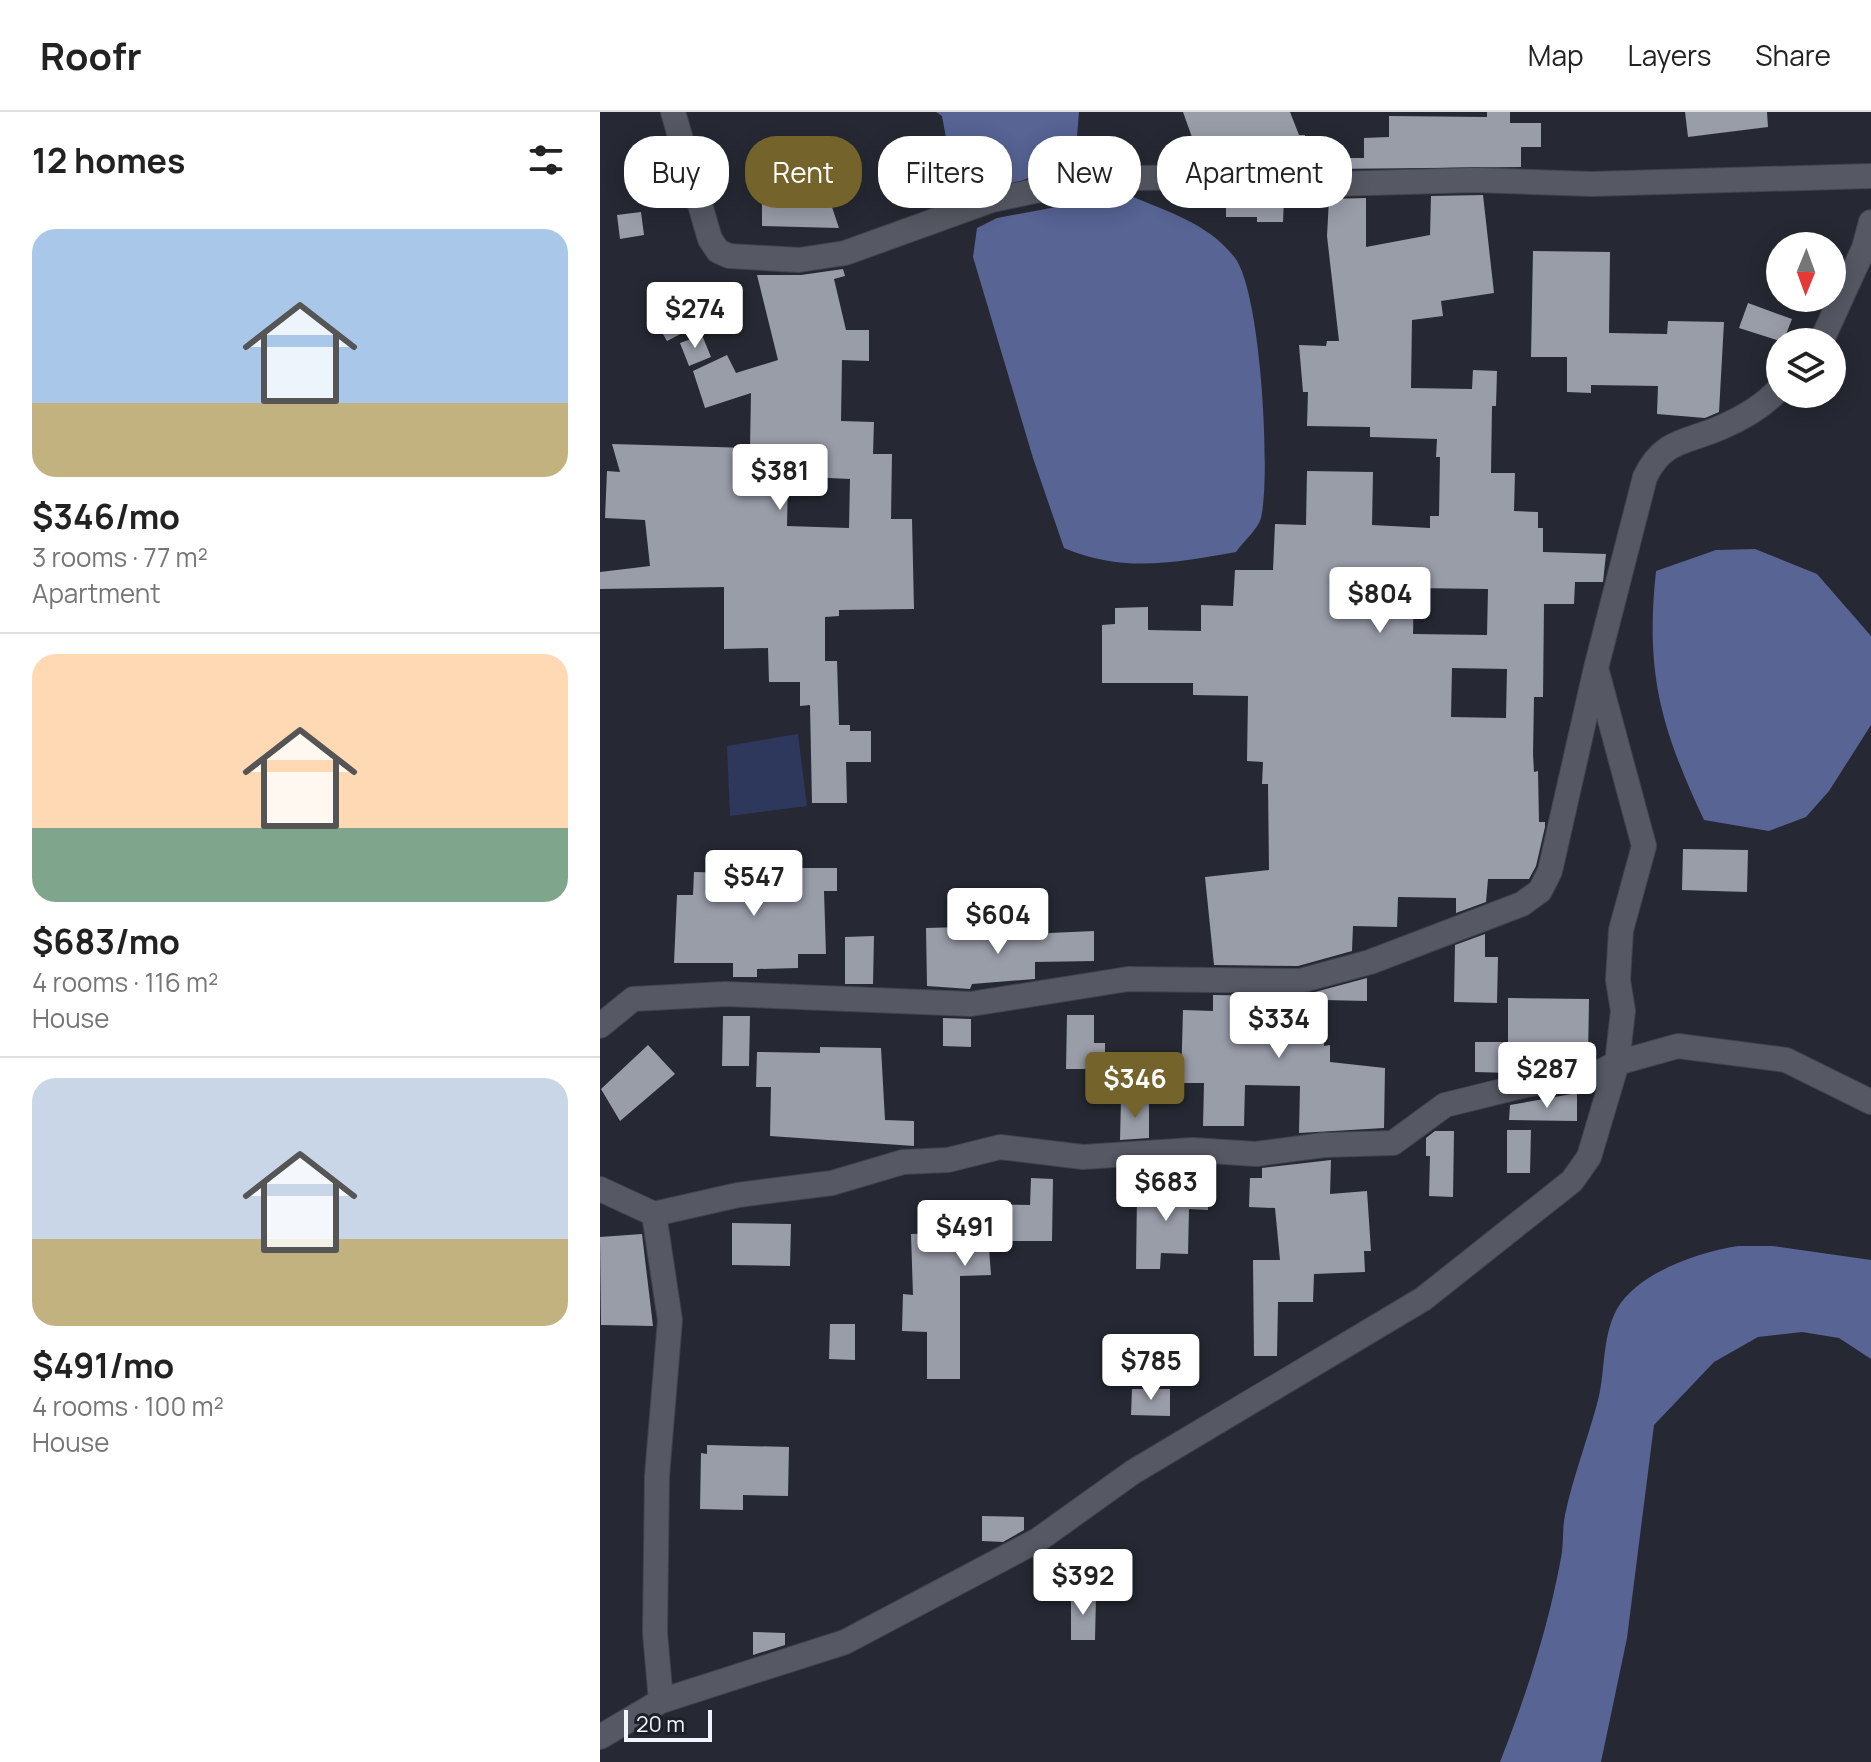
<!DOCTYPE html>
<html lang="en">
<head>
<meta charset="utf-8">
<style>
	:root { --surface:#fff; --page:#f2f2f2; --text:#222; --muted:#767676; --line:#e0e0e0; --accent:#74632a }
	body { margin:0; font-family:Manrope,sans-serif; background:var(--page); color:var(--text); height:100vh; display:flex; flex-direction:column; font-size:30px; white-space:nowrap }
	* { box-sizing:border-box; margin:0 }
	p { font-size:26px; color:var(--muted) }
	.icon { flex:none; width:44px; height:44px; fill:none; stroke:currentColor; stroke-width:2; stroke-linecap:round; stroke-linejoin:round }
	.map { position:relative; flex:1; overflow:hidden }
	.details { display:flex; flex-direction:column; background:var(--surface); width:600px }
	.details>* { flex:none }
	.guide { position:absolute; left:24px; top:24px; width:760px; height:72px; display:flex; gap:16px }
	.needle { width:52px; rotate:181deg }
	.tools { position:absolute; left:1166px; top:120px; display:grid; gap:16px }
	.tools a { display:grid; place-items:center; width:80px; height:80px; border-radius:50%; background:var(--surface); box-shadow:0 4px 20px #0003; font-size:40px }
	.scale { position:absolute; left:24px; bottom:20px; width:88px; box-sizing:border-box; padding-left:8px; border:4px solid #f2f4fb; border-top:0; font-size:22px; line-height:28px; white-space:nowrap; color:#f2f4fb; -webkit-text-stroke:6px #1d2029; paint-order:stroke }
	.price { position:absolute; translate:-50% -68px; padding:0 18px; border-radius:8px; background:#fff; color:#222; font-size:26px; line-height:52px; filter:drop-shadow(0 2px 4px #0008) }
	.price::after { content:''; position:absolute; left:50%; top:48px; width:24px; height:18px; margin-left:-12px; background:inherit; clip-path:polygon(0 0,100% 0,50% 100%) }
	.price.on { background:var(--accent); color:#fff }
	ul { padding:0; list-style:none }
	li { display:grid; align-content:center; gap:16px; height:424px; padding:0 32px }
	li+li { border-top:2px solid var(--line) }
	li span { display:grid; place-items:center; height:248px; border-radius:24px; color:#555 }
	li>.icon { margin-inline-start:auto }
	span .icon { width:144px; height:144px; fill:#fffc; stroke-width:1 }
	li b { font-size:34px }
	h2 { display:flex; justify-content:space-between; align-items:center; height:96px; padding:0 32px; font-size:34px }
	.pill { padding:0 28px; border-radius:32px; background:var(--surface); box-shadow:0 4px 20px #0003; font-size:28px; line-height:72px }
	.pill.on { background:var(--accent); color:#fff }
	header { display:flex; align-items:center; gap:48px; box-sizing:border-box; height:112px; padding:0 40px; background:var(--surface); border-bottom:2px solid var(--line) }
	header strong { font-size:38px }
	nav { display:flex; gap:44px; margin-inline-start:auto; font-size:28px }
	main { display:flex; flex:1; min-height:0 }
	.map>svg:first-child { display:block }
</style>
</head>
<body>
<header>
<strong>Roofr</strong>
<nav><a>Map</a><a>Layers</a><a>Share</a></nav>
</header>
<main>
<section class="details">
<h2>12 homes<svg class="icon" aria-label="filters" viewBox="0 0 24 24"><path d="M4 7h16M4 17h16"/><circle cx="9" cy="7" r="2"/><circle cx="15" cy="17" r="2"/></svg></h2>
<ul>
<li><span style="background:linear-gradient(#a9c7e8 70%,#c2b280 0)"><svg class="icon" aria-label="home" viewBox="0 0 24 24"><path d="M3 11l9-7 9 7M6 9v11h12V9"/></svg></span><div><b>$346/mo</b><p>3 rooms · 77 m²</p><p>Apartment</p></div></li>
<li><span style="background:linear-gradient(#ffd9b3 70%,#7fa58c 0)"><svg class="icon" aria-label="home" viewBox="0 0 24 24"><path d="M3 11l9-7 9 7M6 9v11h12V9"/></svg></span><div><b>$683/mo</b><p>4 rooms · 116 m²</p><p>House</p></div></li>
<li><span style="background:linear-gradient(#c9d6e8 65%,#c2b280 0)"><svg class="icon" aria-label="home" viewBox="0 0 24 24"><path d="M3 11l9-7 9 7M6 9v11h12V9"/></svg></span><div><b>$491/mo</b><p>4 rooms · 100 m²</p><p>House</p></div></li>
</ul>
</section>
<div class="map">
<svg width="1271" height="1650" viewBox="0 0 1271 1650">
	<rect width="100%" height="100%" fill="#262933"/>
	<path fill="#2e385d" d="M198,622L207,694L130,704L127,634Z"/>
	<path fill="#576494" d="M336,0H479L476,37C435,67 402,86 353,64L342,4Z
		M526,82C565,99 609,111 635,146C661,180 671,363 661,406C658,417 643,430 636,440C574,451 523,461 464,436L433,346L373,145L377,116L397,106Z
		M1155,437L1217,462L1271,524V613L1229,679L1206,705L1169,719L1104,708C1061,616 1045,562 1056,459L1116,438Z
		M1138,1134H1173L1271,1148V1247L1239,1226L1202,1220L1158,1225L1114,1250L1054,1313L1027,1526L1001,1650H900C926,1584 948,1516 961,1446C964,1432 962,1417 965,1403C973,1365 987,1329 997,1292C1006,1261 1001,1226 1017,1197C1038,1160 1100,1140 1138,1134Z"/>
	<path fill="#999da8" fill-rule="evenodd" d="M583,0H690L699,23H705L704,58L626,50V35L599,45Z
		M887,0H910V11H941V35H921V55L730,57V46H764V26L789,25V4L887,5Z
		M1085,0H1167L1168,15L1088,25Z
		M219,28L225,74L239,116L162,114V37Z
		M626,80L684,86L683,110H657V105H626Z
		M883,83L894,181L841,189L843,204L812,208L811,276L872,277L873,258L897,259L896,294H892L891,361H915L914,399L938,400V416H943V440L1006,442L1003,470H975L974,492H944L943,585H934L933,642L934,660L938,659L939,710H945V715L936,754L929,767H888L886,790L856,801V786L798,785L797,815L753,814L752,839L698,854L614,853L605,765L669,758L668,672H662L663,650L647,649L648,584L593,583V571H502V513L515,512V496L548,495V518L601,519V493L633,494L635,458H673L675,412L706,413L707,359L773,360L772,413L830,416V404H839L840,345H836L837,327L770,325V315L707,314L708,280H703L699,233L726,234L727,229H739L727,124L729,87L766,86V135L830,123L831,84ZM814,476L888,477L887,523L813,522ZM852,556L907,557L906,606L851,605Z
		M41,100L44,123L20,127L17,103Z
		M933,139L1010,140L1009,221L1067,222L1068,209L1124,210L1119,300L1105,306L1057,302L1058,274L991,273V281L967,280V245H931Z
		M243,157L245,164L234,167L246,218H269V249L242,248L241,309L274,310L273,342H292L291,407H312L314,497L239,498V504L225,505V549H237L239,613H250V619H271V650H246L247,691H212L210,593L200,594V570H169L168,536L124,537V475L0,477V460L50,454L45,408L5,406L7,359L20,360L12,332L150,336L151,281L105,296L93,259L127,243L136,261L178,248L157,163H201ZM188,364L250,367L249,416L187,414Z
		M72,186L88,218L67,229L49,198Z
		M1148,191L1192,207L1183,230L1139,216Z
		M102,223L111,245L89,254L80,231Z
		M1083,737L1148,738L1147,780L1082,778Z
		M135,756H237V779H224L226,842H198V856L157,857V865H133V851H74L77,783H93L94,760L135,761Z
		M362,815V825L494,819V849L435,850V867L372,872L370,877L327,874L326,816Z
		M885,822V845H898L897,891L854,890L855,833Z
		M274,824L273,872H245V825Z
		M767,866V889L724,888V934L730,933V950L785,956L784,1016L699,1021L700,974L645,973L644,1014H603L604,971H581L583,898L613,899V883L700,884Z
		M908,886L989,887L988,949L910,961L875,960V930H908Z
		M467,903H494V931H505V957H466Z
		M123,904H150L149,954H122Z
		M343,906L371,907V935L343,934Z
		M48,933L75,962L20,1009L1,977Z
		M220,935L281,936L285,1008L314,1009V1034L170,1024L171,975H156L157,940L220,941Z
		M977,981V1009L909,1008L910,993Z
		M521,988H549V1026L520,1028Z
		M907,1018H931L930,1061H907Z
		M835,1019H854L853,1085L829,1084L830,1044H826V1026Z
		M731,1048L730,1082L767,1079L771,1139H764L765,1160L714,1162L713,1190H678L677,1244H654L653,1148H680L675,1096L649,1095L650,1066H662V1056Z
		M431,1066L453,1067L452,1129H403V1136H389L391,1163L360,1164V1267H327V1220L302,1219L303,1182L313,1183L311,1122L351,1121L350,1092L430,1093Z
		M568,1074H608V1098L589,1097L588,1142L561,1141L560,1157H536L537,1081L568,1082Z
		M132,1111L191,1112L190,1154L132,1153Z
		M42,1122L53,1214L1,1213L0,1125Z
		M230,1212H255V1248L229,1247Z
		M532,1277H570V1304L531,1303Z
		M107,1333L189,1335L188,1384L143,1383V1398L100,1397L101,1341L107,1342Z
		M382,1404L424,1405V1418L403,1430L382,1429Z
		M471,1482L496,1483L495,1528H471Z
		M153,1520L185,1521V1533L153,1543Z"/>
	<g fill="none" stroke-linecap="round" stroke-linejoin="round">
		<g stroke="#41444c" stroke-width="26">
			<path id="street" d="M73,0L110,127L118,139L129,144L199,148L245,141L392,88L478,70L529,66L636,65L699,73L875,68L992,72L1271,64
				M1221,230L1264,136L1271,110
				M0,914L33,887L125,882L371,892L528,867L700,869L770,850L922,792L940,779L950,759L996,556L1045,365C1064,326 1087,331 1122,315C1143,306 1164,294 1180,276
				M0,1077L54,1102L70,1208L57,1364L55,1521L61,1589
				M54,1102L138,1083L232,1071L303,1050L348,1048L400,1035L483,1045L593,1038L656,1042L724,1033L793,1031L845,993L926,973L994,963L1017,951L1078,934L1186,948L1271,990
				M0,1625L61,1589L245,1530L438,1428L533,1360L823,1187L972,1069L989,1045L1017,951L1023,899L1018,868L1021,818L1044,734L996,556"/>
		</g>
		<use href="#street" stroke="#565963" stroke-width="24"/>
	</g>
</svg>
<div class="tools">
<a><svg class="needle" viewBox="-14 -14 28 28"><path d="M0-13l5 13h-10z" fill="#e53935"/><path d="M0 13l5-13h-10z" fill="#767676"/></svg></a>
<a><svg class="icon" aria-label="layers" viewBox="0 0 24 24"><path d="M12 4l9 5-9 5-9-5zM3 14l9 5 9-5"/></svg></a>
</div>
<div class="scale">20 m</div>
<b class="price" style="left:95px;top:238px">$274</b>
<b class="price" style="left:180px;top:400px">$381</b>
<b class="price" style="left:780px;top:523px">$804</b>
<b class="price" style="left:154px;top:806px">$547</b>
<b class="price" style="left:398px;top:844px">$604</b>
<b class="price" style="left:679px;top:948px">$334</b>
<b class="price" style="left:947px;top:998px">$287</b>
<b class="price on" style="left:535px;top:1008px">$346</b>
<b class="price" style="left:566px;top:1111px">$683</b>
<b class="price" style="left:365px;top:1156px">$491</b>
<b class="price" style="left:551px;top:1290px">$785</b>
<b class="price" style="left:483px;top:1505px">$392</b>
<div class="guide">
<a class="pill">Buy</a>
<a class="pill on">Rent</a>
<a class="pill">Filters</a>
<a class="pill">New</a>
<a class="pill">Apartment</a>
</div>
</div>
</main>
</body>
</html>
